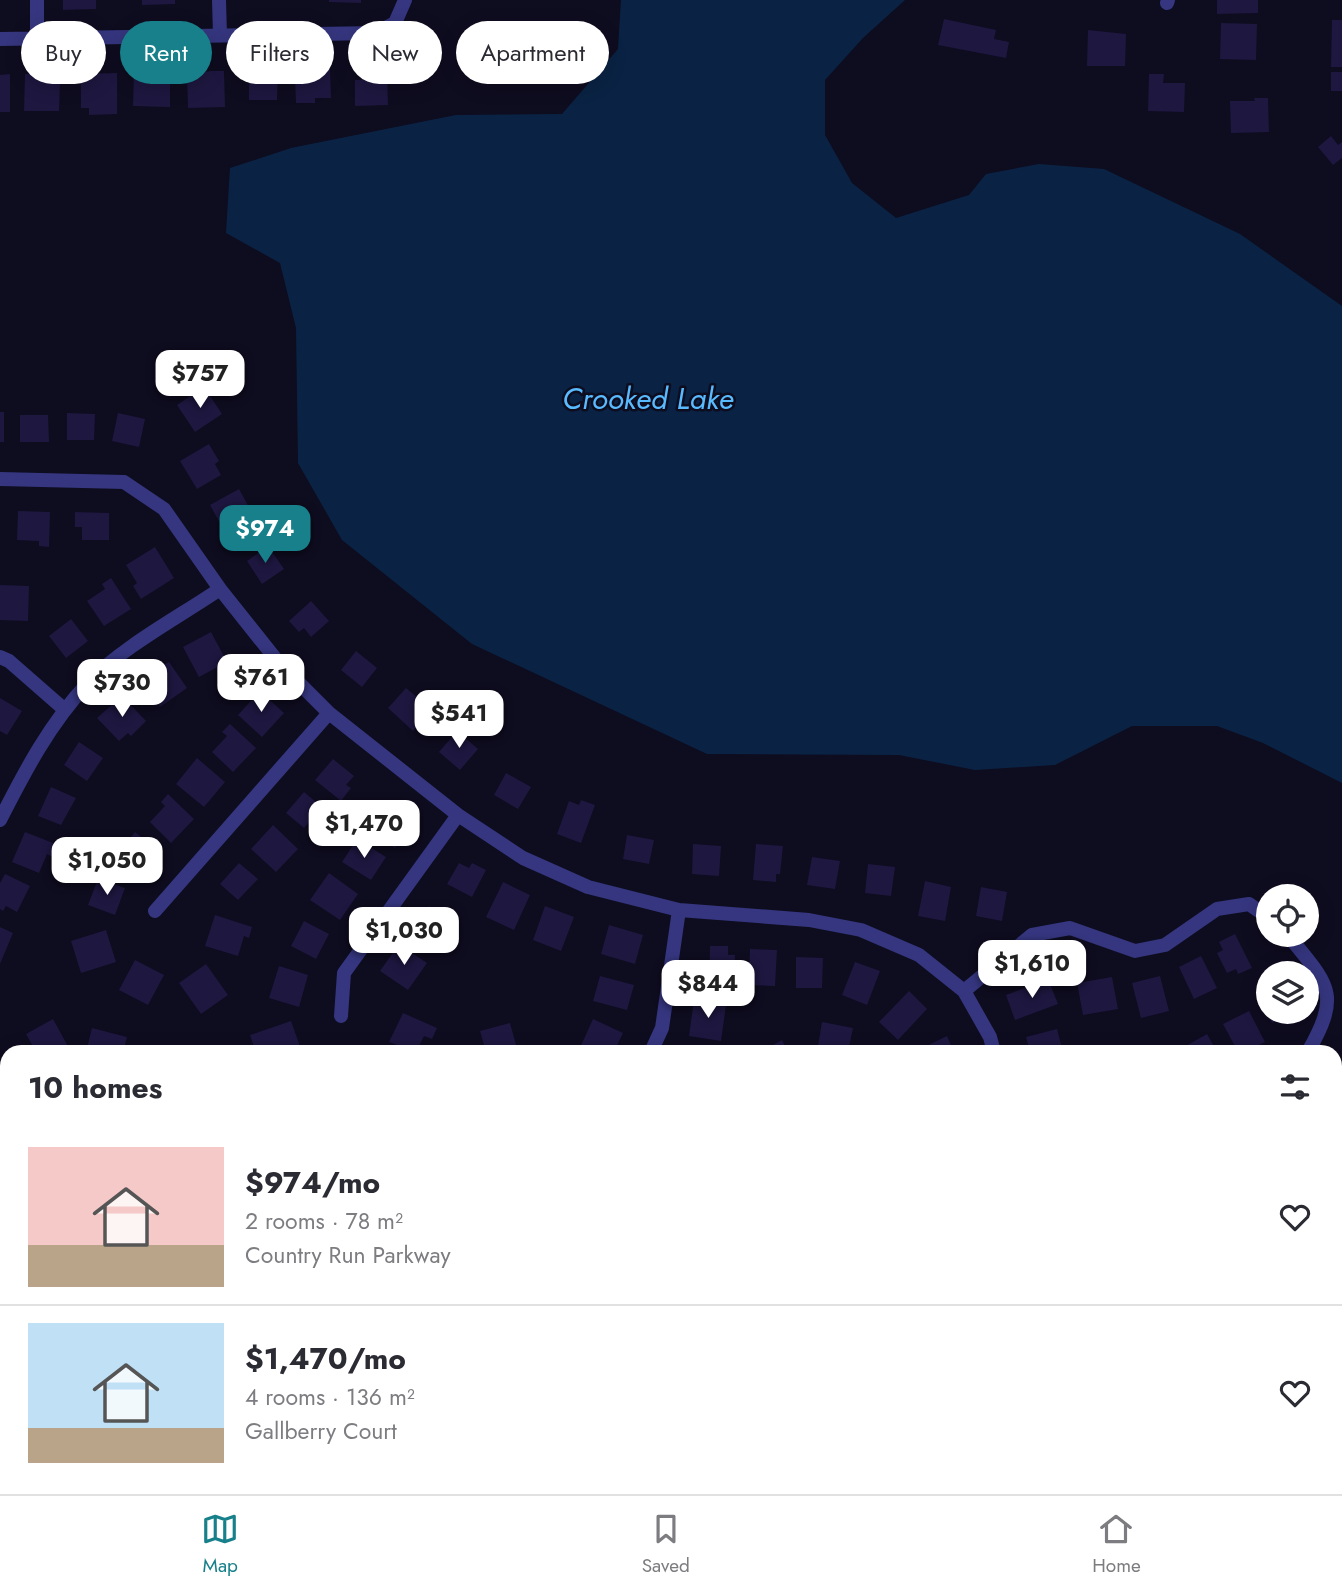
<!DOCTYPE html>
<html lang="en">
<head>
<meta charset="utf-8">
<style>
	:root { --surface:#fff; --page:#f7f7f7; --text:#2b2b33; --muted:#7c7c81; --line:#e1e1e2; --accent:#18808a }
	body { margin:0; font-family:Jost,sans-serif; background:var(--page); color:var(--text); height:100vh; display:flex; flex-direction:column; font-size:26px; white-space:nowrap }
	* { box-sizing:border-box; margin:0 }
	p { font-size:23px; color:var(--muted) }
	.icon { flex:none; width:38px; height:38px; fill:none; stroke:currentColor; stroke-width:2; stroke-linecap:round; stroke-linejoin:round }
	.map { position:relative; flex:1; overflow:hidden }
	.panel { position:absolute; left:0px; top:1045px; width:1342px; height:450px; display:flex; flex-direction:column; background:var(--surface); border-radius:21px 21px 0 0; box-shadow:0 4px 18px #0003 }
	.panel>* { flex:none }
	.hud { position:absolute; left:21px; top:21px; width:700px; height:63px; display:flex; gap:14px }
	.tools { position:absolute; left:1256px; top:884px; display:grid; gap:14px }
	.tools a { display:grid; place-items:center; width:63px; height:63px; border-radius:50%; background:var(--surface); box-shadow:0 4px 18px #0003; font-size:35px }
	.price { position:absolute; translate:-50% -60px; padding:0 16px; border-radius:14px; background:#fff; color:#222; font-size:23px; line-height:46px; filter:drop-shadow(0 2px 4px #0008) }
	.price::after { content:''; position:absolute; left:50%; top:42px; width:21px; height:16px; margin-left:-10px; background:inherit; clip-path:polygon(0 0,100% 0,50% 100%) }
	.price.current { background:var(--accent); color:#fff }
	ul { padding:0; list-style:none }
	li { display:flex; align-items:center; gap:21px; height:175px; padding:0 28px }
	li+li { border-top:2px solid var(--line) }
	li span { display:grid; place-items:center; flex:none; width:196px; height:140px; border-radius:0px; color:#555 }
	li>.icon { margin-inline-start:auto }
	span .icon { width:84px; height:84px; fill:#fffc; stroke-width:1 }
	li b { font-size:30px }
	h2 { display:flex; justify-content:space-between; align-items:center; height:84px; padding:0 28px; font-size:30px }
	.pill { padding:0 24px; border-radius:32px; background:var(--surface); box-shadow:0 4px 18px #0003; font-size:24px; line-height:63px }
	.pill.current { background:var(--accent); color:#fff }
	.tabs { display:flex; justify-content:space-around; align-items:center; height:98px; border-top:2px solid var(--line); background:var(--surface); font-size:19px; color:var(--muted) }
	.tabs a { display:grid; justify-items:center; gap:4px }
	.tabs .current { color:var(--accent) }
	.map>svg:first-child { display:block }
</style>
</head>
<body>
<div class="map">
<svg width="1342" height="1494" viewBox="0 0 1342 1494">
	<rect width="100%" height="100%" fill="#0e0c1f"/>
	<path fill="#0a2344" d="M621,0H905L863,38L825,80V135L852,183L896,218L969,195L986,174L1039,164L1104,169L1240,234L1342,306V783L1263,743L1217,726H1132L1055,765L975,770L899,755L707,754L472,644L342,540L298,463L296,328L280,263L226,233L230,168L291,148L456,115L562,114L618,49Z
		M1342,1311V1494H1015L1023,1488H1335V1312Z"/>
	<path fill="#1e1740" d="M63,0H96V9L63,10Z
		M142,0H175V4L142,5Z
		M329,0H361V3L329,2Z
		M1217,0H1258V13L1217,14Z
		M944,19L996,30L994,39L1009,42L1006,58L938,45Z
		M1332,20H1342V67H1331Z
		M1221,23L1257,24L1256,60L1220,59Z
		M1088,30L1126,34L1125,66H1087Z
		M387,68L388,105L355,106V80L374,79V69Z
		M316,69H330L331,98H315V103H296L295,77L317,76Z
		M211,71H224L225,107L188,108L187,74Z
		M264,71H278L277,100H249V78L264,79Z
		M134,72L153,73V78L170,79V107L133,106Z
		M1331,72H1342V91H1331Z
		M117,73V114L89,115V108H81V74Z
		M10,74V112H0V75Z
		M25,74H40V82L60,83L59,111H24Z
		M1149,74H1164L1163,83H1185L1184,112L1148,111Z
		M1254,98H1268L1269,132L1231,133L1230,101H1255Z
		M1331,136L1338,145L1342,142V158L1333,165L1318,147Z
		M204,387L222,414L195,432L177,405Z
		M0,412H4V442H0Z
		M67,413L95,414L94,440H67Z
		M118,413L145,419L139,447L112,441Z
		M20,415H48L49,442H20Z
		M209,444L219,461L215,464L221,475L197,489L180,461Z
		M239,489L255,518L226,534L210,505Z
		M18,511L50,512L49,547L39,546V541L17,540Z
		M75,512L109,513V540H82V527H75Z
		M268,546L284,569L262,584L247,561Z
		M155,547L174,578L141,599L133,586L137,583L126,565Z
		M111,578L131,609L104,626L87,601L105,589L102,584Z
		M0,585L29,586L28,621L0,620Z
		M311,601L329,621L311,637L304,628L299,632L289,621Z
		M71,619L88,641L66,658L49,636Z
		M211,632L227,662L199,677L183,647Z
		M356,651L377,668L362,687L341,670Z
		M169,662L187,688L160,707L140,678Z
		M406,688L427,706L418,715L423,720L413,731L388,708Z
		M260,691L284,713L262,737L238,715Z
		M122,696L146,721L131,736L128,733L119,741L97,718Z
		M0,698L22,711L7,735L0,731Z
		M230,724L256,748L233,772L212,752L227,736L222,732Z
		M457,731L478,749L460,770L439,752Z
		M79,742L103,758L87,781L64,765Z
		M197,758L225,782L204,807L176,784Z
		M333,759L354,776L346,785L351,788L341,801L315,780Z
		M506,773L531,787L518,809L494,795Z
		M51,787L76,798L61,825L38,816Z
		M304,792L322,807L304,828L286,813Z
		M168,794L194,819L171,843L150,822L165,806L161,802Z
		M581,800L595,805L581,843L557,834L569,801L579,805Z
		M388,803L414,821L395,848L369,830Z
		M273,825L298,849L276,872L251,849Z
		M25,832L58,845L53,857L47,854L39,873L12,862Z
		M135,832L159,851L141,878L115,858Z
		M627,835L654,840L649,864L623,859Z
		M357,839L386,857L371,880L342,862Z
		M693,844L721,846L719,876L692,874Z
		M756,844L783,846L780,874H776V882L753,880Z
		M812,857L840,861L835,889L807,885Z
		M239,863L258,879L238,900L220,884Z
		M459,863L469,868L472,863L486,870L472,897L447,884Z
		M868,864L895,867L891,896L865,893Z
		M329,873L358,894L340,920L310,900Z
		M5,874L30,886L17,912L6,906L3,911L0,909V883Z
		M98,879L125,888L115,915L88,905Z
		M925,881L951,887L945,921L918,916Z
		M503,882L530,895L514,930L486,917Z
		M981,887L1007,892L1002,921L976,916Z
		M429,906L456,927L449,936L445,933L432,950L409,932Z
		M545,906L574,917L561,951L533,940Z
		M215,915L252,927L249,938L244,936L238,956L205,946Z
		M304,921L329,934L316,959L291,946Z
		M609,925L643,935L635,964L601,954Z
		M0,927L13,933L0,964Z
		M106,930L116,962L81,973L71,941Z
		M1235,934L1252,968L1238,974L1236,969L1227,973L1217,953L1223,950L1219,942Z
		M399,944L427,963L408,990L380,971Z
		M710,946H728V955H735L734,995L709,994Z
		M750,949L777,950L775,986L749,985Z
		M1201,956L1217,988L1194,999L1179,967Z
		M796,957L823,958L822,988H796Z
		M135,960L164,975L148,1005L119,990Z
		M855,962L880,971L867,1005L842,995Z
		M206,964L228,995L201,1014L179,983Z
		M279,966L308,975L299,1007L269,998Z
		M600,976L634,985L627,1010L593,1001Z
		M1160,976L1169,1011L1141,1018L1132,983Z
		M1112,977L1118,1009L1083,1015L1077,983Z
		M1048,979L1058,1004L1015,1020L1006,995Z
		M909,991L927,1009L898,1040L879,1022Z
		M1269,998V1012H1296L1298,1016L1285,1022L1283,1018L1272,1023L1262,1001Z
		M694,1000L726,1005L721,1041L689,1036Z
		M1249,1011L1265,1042L1245,1052H1238L1223,1024Z
		M403,1013L437,1028L432,1039L424,1036L416,1052L389,1042Z
		M53,1019L70,1050L36,1052L26,1034Z
		M593,1019L623,1033L614,1052H578Z
		M291,1021L302,1052H261L259,1045L254,1047L250,1035Z
		M822,1022L853,1028L848,1052H817Z
		M510,1023L518,1052H486L480,1031Z
		M92,1028L127,1037L123,1052H86Z
		M1057,1029L1063,1052H1030L1026,1037Z
		M1207,1034L1217,1052H1186L1184,1047Z
		M947,1036L954,1052H914Z
		M782,1040L788,1052H760Z
		M0,1066L7,1068V1095L0,1094Z
		M1335,1093L1342,1106V1111L1335,1115Z
		M0,1118H7V1148H0Z
		M0,1161H7V1198H0Z
		M0,1208H7V1245H0Z
		M0,1259H7V1289L0,1290Z
		M0,1304H7V1334H0Z
		M0,1408H6L7,1438H0Z
		M272,1488H294L292,1494Z
		M321,1488H351L349,1494H319Z
		M564,1488H590V1491L563,1490Z
		M771,1488H808L800,1494H776Z"/>
	<g fill="none" stroke-linecap="round" stroke-linejoin="round">
		<path stroke="#35367f" stroke-width="14" d="M37,0V38
			M219,0L220,35
			M1167,3L1168,0
			M0,39L376,33L395,23L405,0
			M0,479L124,482L164,509L220,589L279,663L329,713L458,815L523,858L588,887L679,910L809,920L861,930L919,955L964,991L990,1037L994,1052
			M0,657L9,661L65,710
			M0,820C25,771 50,723 88,683C122,647 179,617 220,589
			M155,911L329,713
			M1287,934C1328,985 1342,992 1308,1052
			M964,991L1032,935L1070,928L1135,951L1165,945L1217,909L1249,904L1269,918
			M341,1016L344,973L458,815
			M651,1052L662,1028L679,910
			M0,1372H7
			M463,1488L480,1494
			M697,1494L705,1488"/>
	</g>
	<g text-anchor="middle" stroke-width="5" stroke-linejoin="round" paint-order="stroke">
		<g font-size="30" font-style="italic" fill="#58baff" stroke="#0e0c1f">
			<text x="648" y="409">Crooked Lake</text>
		</g>
	</g>
</svg>
<div class="tools">
<a><svg class="icon" aria-label="locate" viewBox="0 0 24 24"><circle cx="12" cy="12" r="6"/><path d="M12 2v4M12 18v4M2 12h4M18 12h4"/></svg></a>
<a><svg class="icon" aria-label="layers" viewBox="0 0 24 24"><path d="M12 4l9 5-9 5-9-5zM3 14l9 5 9-5"/></svg></a>
</div>
<b class="price" style="left:200px;top:410px">$757</b>
<b class="price current" style="left:265px;top:565px">$974</b>
<b class="price" style="left:261px;top:714px">$761</b>
<b class="price" style="left:122px;top:719px">$730</b>
<b class="price" style="left:459px;top:750px">$541</b>
<b class="price" style="left:364px;top:860px">$1,470</b>
<b class="price" style="left:107px;top:897px">$1,050</b>
<b class="price" style="left:404px;top:967px">$1,030</b>
<b class="price" style="left:1032px;top:1000px">$1,610</b>
<b class="price" style="left:708px;top:1020px">$844</b>
<div class="hud">
<a class="pill">Buy</a>
<a class="pill current">Rent</a>
<a class="pill">Filters</a>
<a class="pill">New</a>
<a class="pill">Apartment</a>
</div>
<section class="panel">
<h2>10 homes<svg class="icon" aria-label="filters" viewBox="0 0 24 24"><path d="M4 7h16M4 17h16"/><circle cx="9" cy="7" r="2"/><circle cx="15" cy="17" r="2"/></svg></h2>
<ul>
<li><span style="background:linear-gradient(#f6c9c9 70%,#b9a48a 0)"><svg class="icon" aria-label="home" viewBox="0 0 24 24"><path d="M3 11l9-7 9 7M6 9v11h12V9"/></svg></span><div><b>$974/mo</b><p>2 rooms · 78 m²</p><p>Country Run Parkway</p></div><svg class="icon" aria-label="heart" viewBox="0 0 24 24"><path d="M12 20l-8-8c-3-5 5-10 8-4 3-6 11-1 8 4z"/></svg></li>
<li><span style="background:linear-gradient(#bfe0f5 75%,#b9a48a 0)"><svg class="icon" aria-label="home" viewBox="0 0 24 24"><path d="M3 11l9-7 9 7M6 9v11h12V9"/></svg></span><div><b>$1,470/mo</b><p>4 rooms · 136 m²</p><p>Gallberry Court</p></div><svg class="icon" aria-label="heart" viewBox="0 0 24 24"><path d="M12 20l-8-8c-3-5 5-10 8-4 3-6 11-1 8 4z"/></svg></li>
</ul>
</section>
</div>
<nav class="tabs">
<a class="current"><svg class="icon" aria-label="map" viewBox="0 0 24 24"><path d="M3 6l6-2 6 2 6-2v14l-6 2-6-2-6 2zM9 4v14M15 6v14"/></svg>Map</a>
<a><svg class="icon" aria-label="saved" viewBox="0 0 24 24"><path d="M7 4h10v16l-5-4-5 4z"/></svg>Saved</a>
<a><svg class="icon" aria-label="home" viewBox="0 0 24 24"><path d="M3 11l9-7 9 7M6 9v11h12V9"/></svg>Home</a>
</nav>
</body>
</html>
